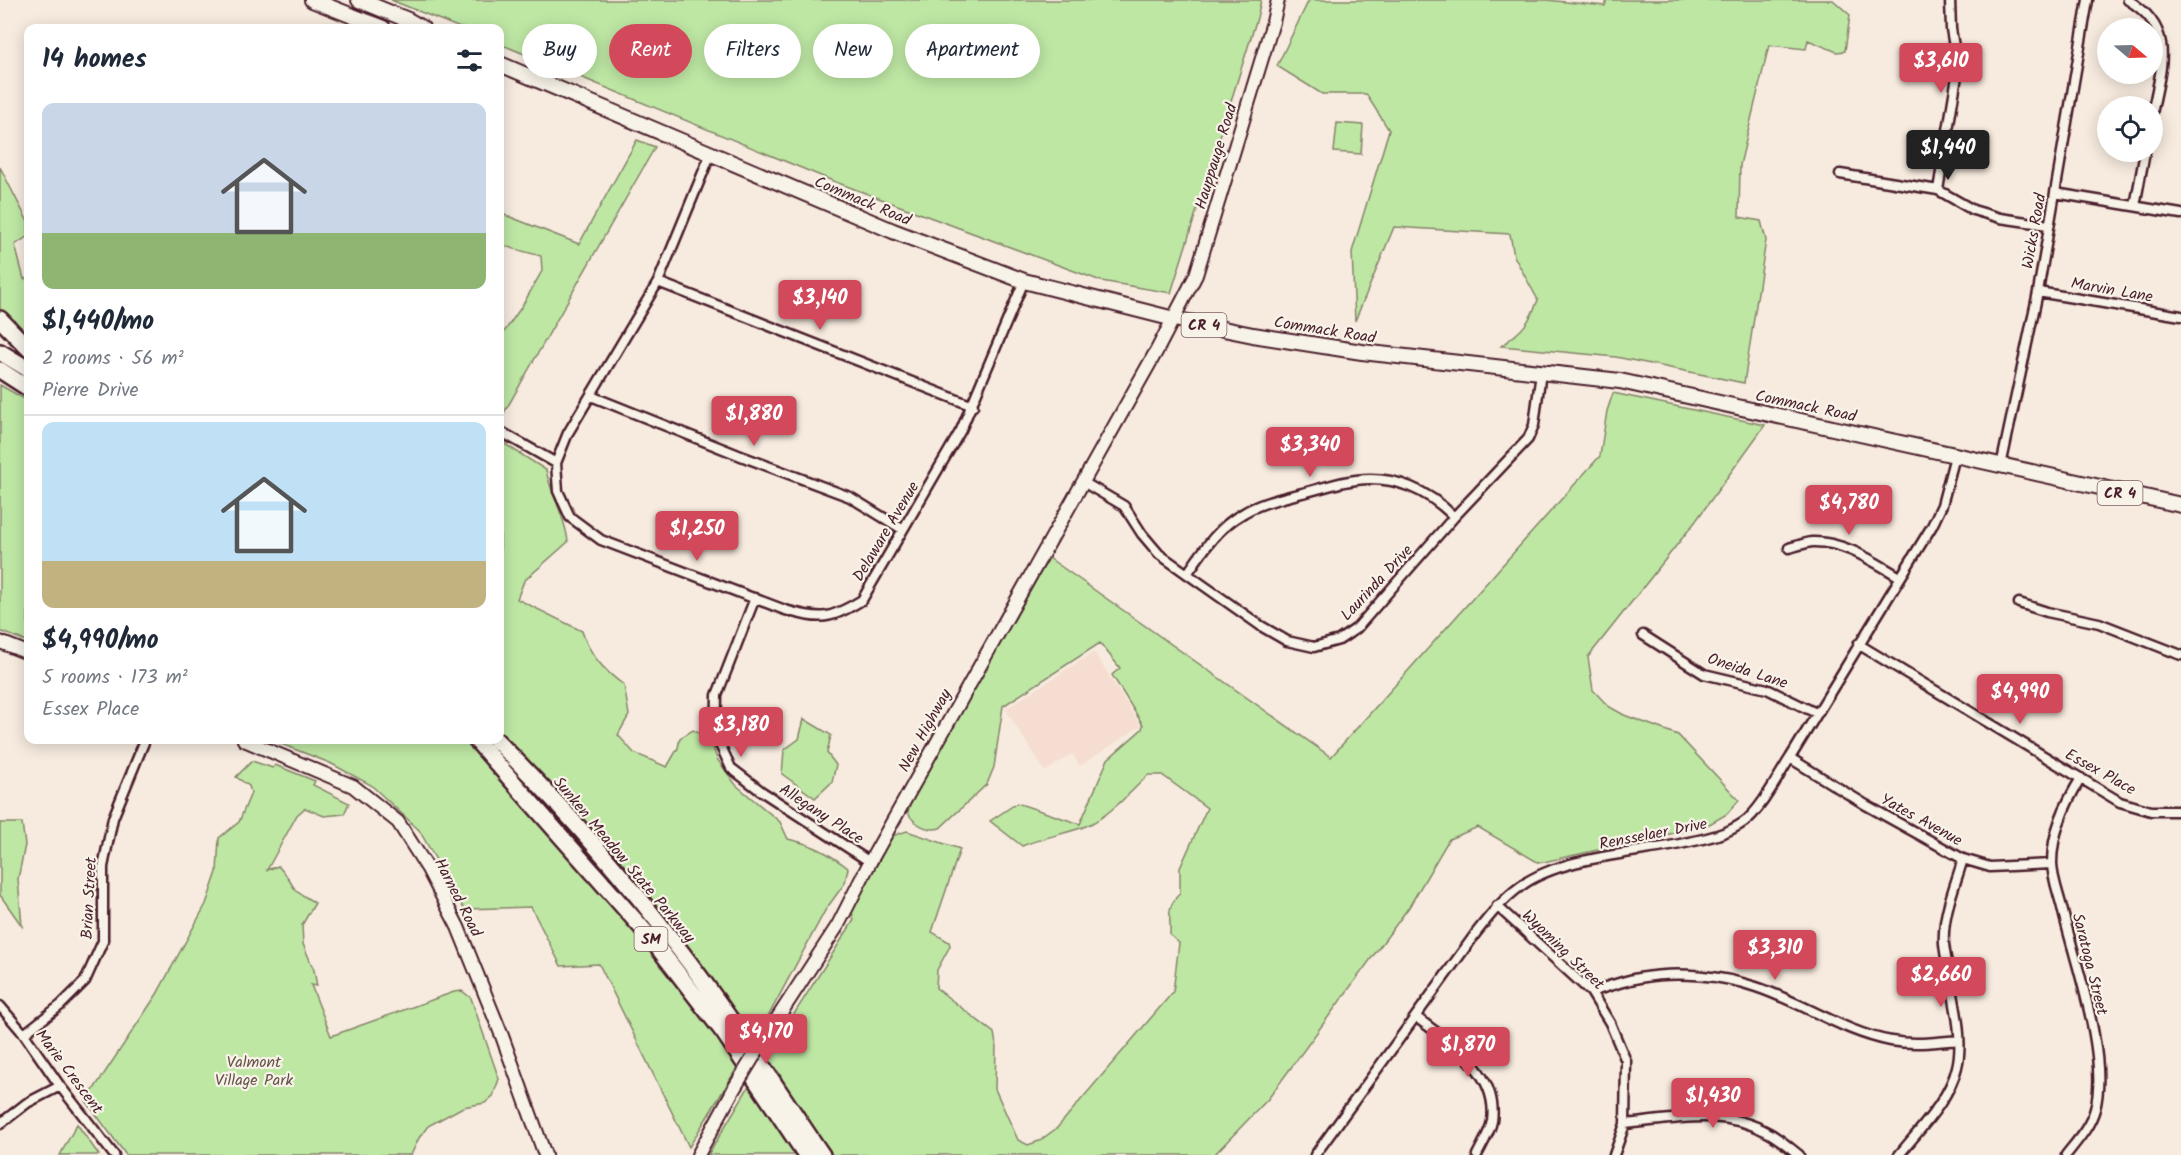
<!DOCTYPE html>
<html lang="en">
<head>
<meta charset="utf-8">
<style>
	:root { --surface:#fff; --page:#f2f2f3; --text:#1f2937; --muted:#747a83; --line:#e0e1e3; --accent:#d1495b }
	body { margin:0; font-family:Kalam,sans-serif; background:var(--page); color:var(--text); height:100vh; display:flex; flex-direction:column; font-size:22px; white-space:nowrap }
	* { box-sizing:border-box; margin:0 }
	p { font-size:20px; color:var(--muted) }
	.icon { flex:none; width:33px; height:33px; fill:none; stroke:currentColor; stroke-width:2; stroke-linecap:round; stroke-linejoin:round }
	.map { position:relative; flex:1; overflow:hidden }
	.panel { position:absolute; left:24px; top:24px; width:480px; height:720px; display:flex; flex-direction:column; background:var(--surface); border-radius:12px; box-shadow:0 3px 15px #0003 }
	.panel>* { flex:none }
	.hud { position:absolute; left:522px; top:24px; width:570px; height:54px; display:flex; gap:12px }
	.needle { width:39px; rotate:109deg }
	.tools { position:absolute; left:2097px; top:18px; display:grid; gap:12px }
	.tools a { display:grid; place-items:center; width:66px; height:66px; border-radius:50%; background:var(--surface); box-shadow:0 3px 15px #0003; font-size:30px }
	.price { position:absolute; translate:-50% -51px; padding:0 14px; border-radius:6px; background:var(--accent); color:#fff; font-size:20px; line-height:39px; filter:drop-shadow(0 2px 3px #0008) }
	.price::after { content:''; position:absolute; left:50%; top:36px; width:18px; height:14px; margin-left:-9px; background:inherit; clip-path:polygon(0 0,100% 0,50% 100%) }
	.price.on { background:#222; color:#fff }
	ul { padding:0; list-style:none }
	li { display:grid; align-content:center; gap:12px; height:318px; padding:0 18px }
	li+li { border-top:2px solid var(--line) }
	li span { display:grid; place-items:center; height:186px; border-radius:12px; color:#555 }
	li>.icon { margin-inline-start:auto }
	span .icon { width:108px; height:108px; fill:#fffc; stroke-width:1 }
	li b { font-size:26px }
	h2 { display:flex; justify-content:space-between; align-items:center; height:72px; padding:0 18px; font-size:26px }
	.chip { padding:0 21px; border-radius:27px; background:var(--surface); box-shadow:0 3px 15px #0003; font-size:21px; line-height:54px }
	.chip.on { background:var(--accent); color:#fff }
	.map>svg:first-child { display:block }
</style>
</head>
<body>
<div class="map">
<svg width="2181" height="1155" viewBox="0 0 2181 1155">
	<rect width="100%" height="100%" fill="#f7ebdf"/>
	<filter id="ink" filterUnits="userSpaceOnUse"><feTurbulence type="fractalNoise" baseFrequency=".0167" numOctaves="2"/><feDisplacementMap in="SourceGraphic" scale="12" xChannelSelector="R" yChannelSelector="G"/><feConvolveMatrix kernelMatrix="1 2 1 2 8 2 1 2 1" color-interpolation-filters="sRGB"/></filter>
	<g filter="url(#ink)">
		<path fill="#f5ded1" d="M1094,652L1141,726L1080,766L1072,754L1045,772L1005,709Z"/>
		<path fill="#bee7a4" stroke="#848368" stroke-width="1.5" d="M391,0H1261L1257,18L1171,293L1101,281L833,181L500,44V28H460Z
			M1309,0H1546L1605,6L1607,0H1833L1850,15L1845,51L1837,52L1808,40L1806,49L1769,45L1740,165L1739,217L1761,221L1766,240L1744,383L1616,357L1501,346C1523,330 1528,325 1538,300L1514,256L1510,234L1394,227L1355,321L1352,252L1389,130L1366,94H1322L1277,66Z
			M1337,123L1363,125L1361,154L1334,152Z
			M637,140L655,147L500,420V338L522,306L542,271L541,256L500,245V213L579,244Z
			M0,167L28,222V236L15,245L24,279L28,278V342L0,312Z
			M0,385L28,401V642L0,631Z
			M1613,393L1765,425L1695,522L1588,657L1593,690L1608,706L1624,715L1678,735L1739,800L1727,814L1706,826L1539,863L1478,827L1449,839L1409,907L1268,1099L1214,1155H830L785,1089L780,1074L766,1058L854,920L852,912L892,836L907,831L960,849L932,932L949,942L950,946L937,970L936,988L994,1033L996,1045L995,1089L1018,1140L1028,1145L1039,1141L1057,1128L1173,992L1179,943L1170,935C1171,915 1165,909 1180,893V868L1207,808L1162,775H1148C1132,791 1107,818 1086,826C1066,834 1043,837 1022,846L990,821L1017,803L1080,824L1108,759L1142,729L1143,725L1112,675L1120,668L1100,643L1003,706L994,767L987,784L940,828C928,832 914,824 908,813L910,800L1049,558L1331,757L1600,456L1607,411Z
			M500,441L546,470C551,495 566,518 568,542L524,581L517,599L582,631C589,654 604,671 624,685L629,715L618,735L634,753L667,767L678,748L680,738L693,730L710,739L717,759L736,785L780,822L788,839C814,845 827,852 848,868L845,883L826,909L756,1039L752,1042L500,738Z
			M804,719L831,735L827,753L836,765L832,782L815,798L782,774L784,750L799,739Z
			M271,740H465C566,839 652,952 740,1063L689,1147L599,964L561,966L531,907L464,909L419,830L371,785L330,763Z
			M252,761L273,768L275,765L315,781L313,785L349,803L344,814L324,816L305,808L297,815L267,870L278,866L286,875L296,891L315,903L302,925L303,944L314,970L317,986L311,985L331,1036L454,992L462,991L471,998L499,1079L493,1096L485,1103L463,1107L428,1126L419,1138L411,1155H126L86,1101L157,994L206,904L217,872L219,838L239,822L251,793L249,786L236,777Z
			M0,823H22L25,845L18,879L22,926L0,895Z
			M752,1081L799,1155H708Z
			M77,1124L99,1155H60Z"/>
		<g fill="none" stroke-linecap="round" stroke-linejoin="round">
			<g stroke="#4a1f2b" stroke-width="13">
				<path id="street" d="M2128,0C2177,29 2161,67 2152,114
					M711,153L658,282L568,433L556,463L558,491L570,517L601,540L785,610C822,620 829,620 862,600L961,430L1024,281
					M1840,174L1938,190L1973,210L2000,218L2048,225
					M1938,190L1958,70L1951,29L1950,0
					M2055,193L2181,214
					M2135,206L2145,152
					M658,282L973,406
					M2038,292L2181,316
					M591,396L741,456L850,497L902,529
					M503,433L556,463
					M2001,466L2038,292L2088,0
					M1083,482L1124,506L1142,534L1159,554L1261,626L1287,641L1314,647L1339,640L1357,628L1454,517L1528,439L1534,425L1541,372
					M1789,548C1796,546 1805,543 1812,542C1844,541 1874,562 1900,577
					M1187,574C1203,551 1217,528 1242,514C1259,503 1283,498 1302,493C1320,489 1338,482 1356,480C1394,475 1428,490 1454,517
					M755,598L717,695L716,736L731,768L761,791L870,862
					M2019,603L2047,612L2099,623L2181,655
					M1643,635L1704,674L1767,689L1816,713
					M1858,644L2120,802L2151,811H2181
					M1790,758L1866,805L1963,859L1990,867L2052,864
					M1497,906L1591,992L1610,1023L1626,1061L1625,1124L1614,1155
					M1591,992C1606,987 1623,981 1639,978C1677,971 1720,975 1756,987C1802,1002 1843,1032 1891,1041C1914,1045 1937,1042 1959,1040
					M0,1006L24,1034L60,1086L114,1155
					M1416,1017C1450,1043 1499,1072 1492,1121C1490,1132 1482,1145 1477,1155
					M24,1034L61,1005L85,981L103,941V867L113,818L145,740
					M0,1124L27,1103L60,1086
					M1625,1124C1676,1119 1722,1107 1769,1133C1780,1139 1790,1148 1799,1155
					M1315,1155L1476,933C1490,915 1503,899 1521,886C1560,857 1632,854 1680,844C1703,839 1724,836 1744,822C1760,811 1779,775 1790,758L1932,526L1942,505L1955,456
					M1899,1155C1919,1130 1950,1099 1957,1067C1966,1032 1948,981 1944,944C1942,915 1955,886 1963,859
					M2066,1155C2077,1141 2090,1127 2095,1109C2109,1056 2076,966 2063,912C2060,897 2052,879 2052,863C2052,832 2065,804 2081,778"/>
			</g>
			<g stroke="#4a1f2b" stroke-width="16">
				<path id="secondary" d="M0,642L28,653
					M244,740L353,786L398,822L428,869L458,927L502,1036L545,1155
					M771,1028L838,925L870,862L1157,350L1196,275L1273,22L1278,0
					M698,1155L735,1087"/>
			</g>
			<g stroke="#4a1f2b" stroke-width="18">
				<path id="primary" d="M312,0L383,28
					M359,0L408,20L422,28
					M500,64L893,231L1024,281L1174,319L1253,335L1362,352L1620,381L2181,505"/>
			</g>
			<g stroke="#4a1f2b" stroke-width="20">
				<path id="highway" d="M0,319L28,348
					M0,352L28,369
					M0,370L28,388
					M476,740L649,936L724,1033L806,1155
					M496,740C561,805 623,875 679,949C730,1015 775,1086 822,1155"/>
			</g>
			<use href="#street" stroke="#f7f3e8" stroke-width="8"/>
			<use href="#secondary" stroke="#f7f3e8" stroke-width="12"/>
			<use href="#primary" stroke="#f7f3e8" stroke-width="14"/>
			<use href="#highway" stroke="#f7f3e8" stroke-width="15"/>
			<g stroke="#4a1f2b" stroke-width="16" stroke-linecap="butt">
				<path id="secondary-bridge" d="M735,1087L771,1028"/>
			</g>
			<use href="#secondary-bridge" stroke="#f7f3e8" stroke-width="12"/>
		</g>
	</g>
	<g text-anchor="middle" stroke-width="4.5" stroke-linejoin="round" paint-order="stroke">
		<g fill="#f7f3e8" stroke="#7e5f64" stroke-width="1.5">
			<rect x="1181.5" y="313" width="45" height="24" rx="4.5"/>
			<rect x="2097.5" y="481" width="45" height="24" rx="4.5"/>
			<rect x="634.5" y="927" width="33" height="24" rx="4.5"/>
		</g>
		<g font-size="15" font-weight="bold" fill="#4a1f2b">
			<text x="1204" y="330">CR 4</text>
			<text x="2120" y="498">CR 4</text>
			<text x="651" y="944">SM</text>
		</g>
		<g font-size="16" fill="#4a1f2b" stroke="#f7f3e8">
			<text transform="translate(1215 156) rotate(-73)" y="6">Hauppauge Road</text>
			<text transform="translate(863 200) rotate(23)" y="6">Commack Road</text>
			<text transform="translate(2033 231) rotate(-80)" y="6">Wicks Road</text>
			<text transform="translate(2112 289) rotate(10)" y="6">Marvin Lane</text>
			<text transform="translate(1325 329) rotate(9)" y="6">Commack Road</text>
			<text transform="translate(1806 405) rotate(12)" y="6">Commack Road</text>
			<text transform="translate(885 531) rotate(-59)" y="6">Delaware Avenue</text>
			<text transform="translate(1376 582) rotate(-47)" y="6">Laurinda Drive</text>
			<text transform="translate(1748 670) rotate(18)" y="6">Oneida Lane</text>
			<text transform="translate(924 730) rotate(-61)" y="6">New Highway</text>
			<text transform="translate(2101 771) rotate(29)" y="6">Essex Place</text>
			<text transform="translate(822 813) rotate(33)" y="6">Allegany Place</text>
			<text transform="translate(1922 819) rotate(29)" y="6">Yates Avenue</text>
			<text transform="translate(1653 833) rotate(-11)" y="6">Rensselaer Drive</text>
			<text transform="translate(625 859) rotate(50)" y="6">Sunken Meadow State Parkway</text>
			<text transform="translate(459 897) rotate(63)" y="6">Harned Road</text>
			<text transform="translate(88 898) rotate(-87)" y="6">Brian Street</text>
			<text transform="translate(1564 949) rotate(44)" y="6">Wyoming Street</text>
			<text transform="translate(2091 964) rotate(76)" y="6">Saratoga Street</text>
			<text transform="translate(70 1071) rotate(53)" y="6">Marie Crescent</text>
		</g>
		<g font-size="16" fill="#675149" stroke="#f7f3e8">
			<text x="254" y="1067">Valmont<tspan x="254" dy="18">Village Park</tspan></text>
		</g>
	</g>
</svg>
<div class="tools">
<a><svg class="needle" viewBox="-14 -14 28 28"><path d="M0-13l5 13h-10z" fill="#e53935"/><path d="M0 13l5-13h-10z" fill="#747a83"/></svg></a>
<a><svg class="icon" aria-label="locate" viewBox="0 0 24 24"><circle cx="12" cy="12" r="6"/><path d="M12 2v4M12 18v4M2 12h4M18 12h4"/></svg></a>
</div>
<b class="price" style="left:1941px;top:94px">$3,610</b>
<b class="price on" style="left:1948px;top:181px">$1,440</b>
<b class="price" style="left:820px;top:331px">$3,140</b>
<b class="price" style="left:754px;top:447px">$1,880</b>
<b class="price" style="left:1310px;top:478px">$3,340</b>
<b class="price" style="left:1849px;top:536px">$4,780</b>
<b class="price" style="left:697px;top:562px">$1,250</b>
<b class="price" style="left:2020px;top:725px">$4,990</b>
<b class="price" style="left:741px;top:758px">$3,180</b>
<b class="price" style="left:1775px;top:981px">$3,310</b>
<b class="price" style="left:1941px;top:1008px">$2,660</b>
<b class="price" style="left:766px;top:1065px">$4,170</b>
<b class="price" style="left:1468px;top:1078px">$1,870</b>
<b class="price" style="left:1713px;top:1129px">$1,430</b>
<div class="hud">
<a class="chip">Buy</a>
<a class="chip on">Rent</a>
<a class="chip">Filters</a>
<a class="chip">New</a>
<a class="chip">Apartment</a>
</div>
<section class="panel">
<h2>14 homes<svg class="icon" aria-label="filters" viewBox="0 0 24 24"><path d="M4 7h16M4 17h16"/><circle cx="9" cy="7" r="2"/><circle cx="15" cy="17" r="2"/></svg></h2>
<ul>
<li><span style="background:linear-gradient(#c9d6e8 70%,#8fb573 0)"><svg class="icon" aria-label="home" viewBox="0 0 24 24"><path d="M3 11l9-7 9 7M6 9v11h12V9"/></svg></span><div><b>$1,440/mo</b><p>2 rooms · 56 m²</p><p>Pierre Drive</p></div></li>
<li><span style="background:linear-gradient(#bfe0f5 75%,#c2b280 0)"><svg class="icon" aria-label="home" viewBox="0 0 24 24"><path d="M3 11l9-7 9 7M6 9v11h12V9"/></svg></span><div><b>$4,990/mo</b><p>5 rooms · 173 m²</p><p>Essex Place</p></div></li>
</ul>
</section>
</div>
</body>
</html>
